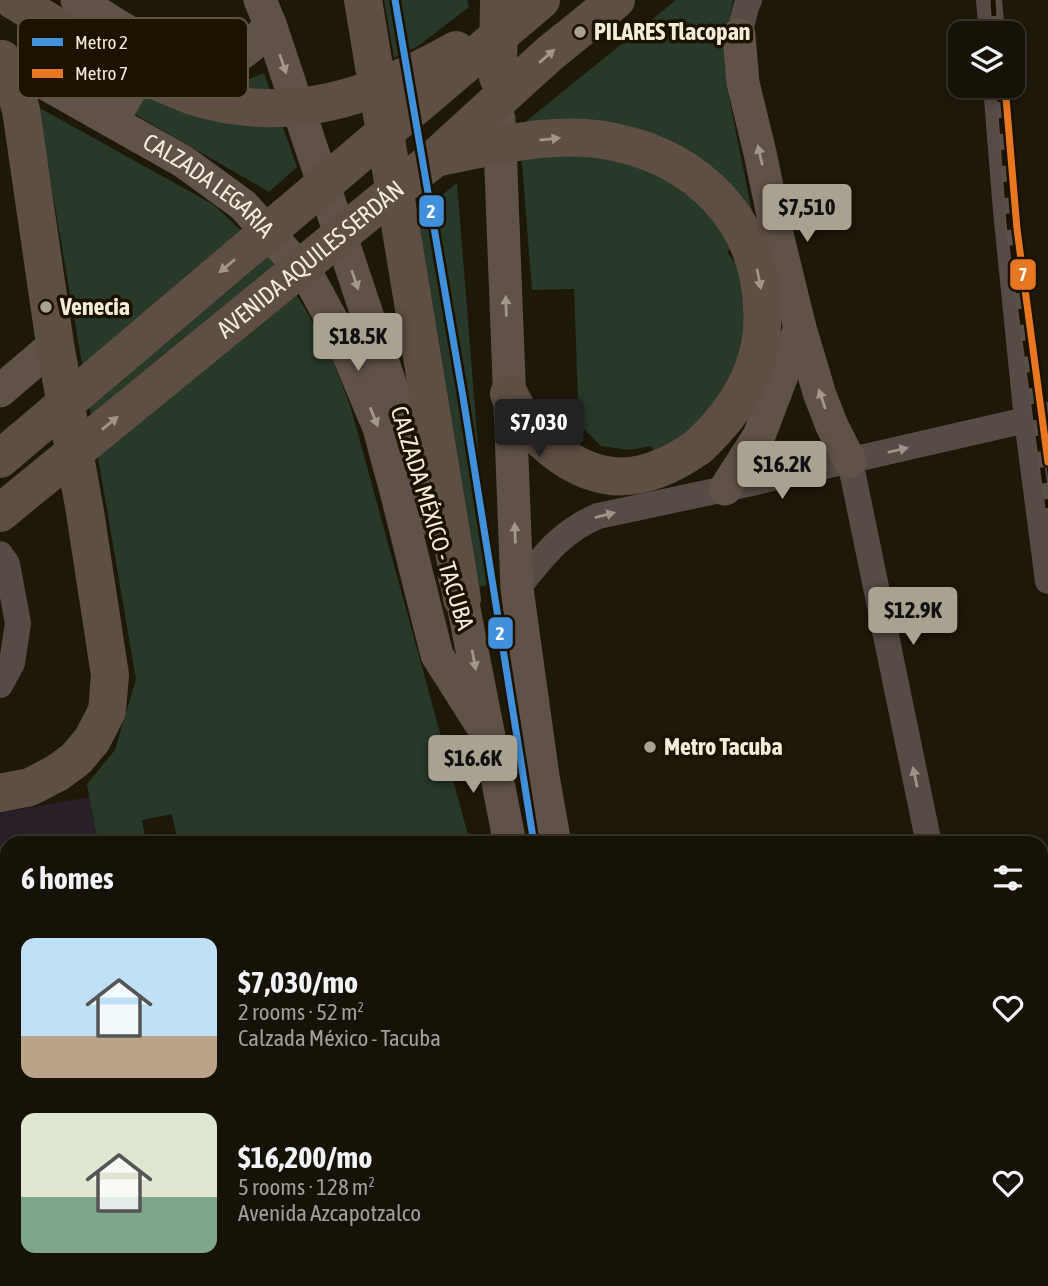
<!DOCTYPE html>
<html lang="en">
<head>
<meta charset="utf-8">
<style>
	:root { --surface:#161207; --page:#232015; --text:#f1f3f6; --muted:#9e9e9b; --line:#353228; --accent:#a9a291 }
	body { margin:0; font-family:"Asap Condensed",sans-serif; background:var(--page); color:var(--text); height:100vh; display:flex; flex-direction:column; font-size:26px; white-space:nowrap }
	* { box-sizing:border-box; margin:0 }
	p { font-size:23px; color:var(--muted) }
	.icon { flex:none; width:38px; height:38px; fill:none; stroke:currentColor; stroke-width:2; stroke-linecap:round; stroke-linejoin:round }
	.map { position:relative; flex:1; overflow:hidden }
	.sheet { position:absolute; left:0px; top:836px; width:1048px; height:450px; display:flex; flex-direction:column; background:var(--surface); border-radius:21px 21px 0 0; box-shadow:0 4px 10px #0003,0 0 0 2px var(--line) }
	.sheet>* { flex:none }
	.controls { position:absolute; left:948px; top:21px; display:grid; gap:14px }
	.controls a { display:grid; place-items:center; width:77px; height:77px; border-radius:14px; background:var(--surface); box-shadow:0 4px 10px #0003,0 0 0 2px var(--line); font-size:35px }
	.price { position:absolute; translate:-50% -60px; padding:0 16px; border-radius:7px; background:var(--accent); color:#111; font-size:23px; line-height:46px; filter:drop-shadow(0 2px 4px #0008) }
	.price::after { content:''; position:absolute; left:50%; top:42px; width:21px; height:16px; margin-left:-10px; background:inherit; clip-path:polygon(0 0,100% 0,50% 100%) }
	.price.selected { background:#222; color:#fff }
	ul { padding:0; list-style:none }
	li { display:flex; align-items:center; gap:21px; height:175px; padding:0 21px }
	li span { display:grid; place-items:center; flex:none; width:196px; height:140px; border-radius:14px; color:#555 }
	li>.icon { margin-inline-start:auto }
	span .icon { width:84px; height:84px; fill:#fffc; stroke-width:1 }
	li b { font-size:30px }
	h2 { display:flex; justify-content:space-between; align-items:center; height:84px; padding:0 21px; font-size:30px }
	.map>svg:first-child { display:block }
</style>
</head>
<body>
<div class="map">
<svg width="1048" height="1286" viewBox="0 0 1048 1286">
	<rect width="100%" height="100%" fill="#1e1809"/>
	<path fill="#281f29" d="M89,797L98,843L7,844V1279H149L108,1286H0V813Z"/>
	<path fill="#283929" d="M384,0H467L469,7L418,46L394,58Z
		M676,0H733L726,37L727,88L755,227L727,252L741,271L749,339L712,414L656,457L651,446L630,450L601,446L579,424L574,289L532,290L519,127Z
		M156,72L206,86L240,83L264,73L297,167L269,192L131,112Z
		M38,107L214,205L267,255L301,302L329,351L350,405L470,842L459,844L178,843L172,814L142,820L146,843H98L87,784L115,750L136,679Z
		M457,183L489,585L479,587L411,220Z
		M149,1279H530V1286H108Z"/>
	<g fill="none" stroke-linecap="round" stroke-linejoin="round">
		<path stroke="#564b45" stroke-width="26" d="M989,0L992,33
			M739,35L746,7L749,0
			M996,86L1006,211L1027,420L1048,581
			M850,461L929,844
			M0,554L7,564L18,623L12,663L0,685
			M517,589C542,558 560,532 598,516L725,489L1048,415
			M1041,951L1048,949
			M1004,1279L1005,1286"/>
		<g stroke="#615249" stroke-width="33">
			<path d="M77,0C119,25 183,76 234,57C249,51 261,36 270,24"/>
			<path d="M260,0L270,24L437,524"/>
			<path d="M739,35L743,83L760,153L777,234L800,328L820,395L832,426L850,461"/>
			<path id="s1" d="M0,58L184,162L243,205L309,278L341,337L379,428L397,495L437,655L480,723"/>
			<path d="M499,119L517,589L543,776L555,844"/>
			<path d="M112,121L152,52"/>
			<path d="M0,391L55,344"/>
			<path d="M725,489L759,436L800,328"/>
			<path d="M454,575L462,599L510,844"/>
			<path d="M622,1279V1286"/>
			<path d="M575,1286L576,1279"/>
		</g>
		<path stroke="#5e4e44" stroke-width="38" d="M13,0L119,64
			M363,0L462,599
			M498,77L499,0
			M509,394C526,432 568,471 612,476C643,479 674,464 698,447
			M0,793L30,787L57,773L76,759L92,740L107,711L110,675L85,512L55,344L21,110L15,89L2,59"/>
		<g stroke="#595148" stroke-width="8">
			<path id="rail" d="M993,0L995,33
				M999,86L1009,224L1048,508"/>
		</g>
		<use href="#rail" stroke="#1c1200" stroke-width="5" stroke-dasharray="16" stroke-linecap="butt"/>
		<g stroke="#5e4e44" stroke-width="38">
			<path d="M119,64C144,75 168,87 193,96C289,126 373,97 456,50"/>
			<path d="M435,158C493,147 555,129 614,142C697,159 759,219 762,307C763,322 762,339 758,354C749,390 725,422 698,447"/>
			<path d="M0,459L541,0"/>
			<path id="s2" d="M0,513L435,158L549,54L616,0"/>
		</g>
		<g stroke="#1c1200" stroke-width="12">
			<path id="metro-1" d="M395,0L463,397L534,844"/>
		</g>
		<g stroke="#1c1200" stroke-width="12">
			<path id="metro-2" d="M1005,86L1017,229L1048,462"/>
		</g>
		<use href="#metro-1" stroke="#4090dc" stroke-width="7"/>
		<use href="#metro-2" stroke="#e87722" stroke-width="7"/>
	</g>
	<defs><path id="oneway-solid" d="M-6-.8H1V-3.2L6.5 0L1 3.2V.8H-6Z" transform="scale(1.75)"/></defs>
	<g fill="#a29588">
		<use href="#oneway-solid" transform="translate(547 56) rotate(-41)"/>
		<use href="#oneway-solid" transform="translate(550 139) rotate(-6)"/>
		<use href="#oneway-solid" transform="translate(227 266) rotate(140)"/>
		<use href="#oneway-solid" transform="translate(759 279) rotate(79)"/>
		<use href="#oneway-solid" transform="translate(110 423) rotate(-39)"/>
	</g>
	<g fill="#a3978a">
		<use href="#oneway-solid" transform="translate(283 64) rotate(71)"/>
		<use href="#oneway-solid" transform="translate(760 155) rotate(-103)"/>
		<use href="#oneway-solid" transform="translate(355 280) rotate(71)"/>
		<use href="#oneway-solid" transform="translate(506 306) rotate(-92)"/>
		<use href="#oneway-solid" transform="translate(822 399) rotate(-109)"/>
		<use href="#oneway-solid" transform="translate(374 417) rotate(68)"/>
		<use href="#oneway-solid" transform="translate(515 533) rotate(-92)"/>
		<use href="#oneway-solid" transform="translate(474 660) rotate(79)"/>
	</g>
	<g fill="#9d9388">
		<use href="#oneway-solid" transform="translate(898 450) rotate(-13)"/>
		<use href="#oneway-solid" transform="translate(605 515) rotate(-14)"/>
		<use href="#oneway-solid" transform="translate(915 777) rotate(-102)"/>
	</g>
	<g fill="#a9a291" stroke="#1c1200" stroke-width="2.5">
		<circle cx="580" cy="32" r="7"/>
		<circle cx="46" cy="307" r="7"/>
		<circle cx="650" cy="747" r="7"/>
	</g>
	<g text-anchor="middle" stroke-width="7" stroke-linejoin="round" paint-order="stroke">
		<g font-size="24" font-weight="bold" fill="#f4ecda" stroke="#1c1200" text-anchor="start">
			<text x="594" y="40">PILARES Tlacopan</text>
			<text x="60" y="315">Venecia</text>
			<text x="664" y="755">Metro Tacuba</text>
		</g>
		<g font-size="24" fill="#f4ecda" stroke="#1c1200">
			<text dy="8" stroke="none"><textPath href="#s1" startOffset="245">CALZADA LEGARIA</textPath></text>
			<text dy="8" stroke="none"><textPath href="#s2" startOffset="401">AVENIDA AQUILES SERDÁN</textPath></text>
			<text transform="translate(432 518) rotate(73)" y="8">CALZADA MÉXICO - TACUBA</text>
		</g>
	</g>
	<rect x="18" y="18" width="230" height="80" rx="10" fill="#1c1200" stroke="#5d5341" stroke-width="2"/>
	<rect x="32" y="38" width="31" height="8" fill="#4090dc"/>
	<rect x="32" y="69" width="31" height="9" fill="#e87722"/>
	<g font-size="19" fill="#f4ecda">
		<text x="75" y="49">Metro 2</text>
		<text x="75" y="80">Metro 7</text>
	</g>
	<g stroke="#1c1200" stroke-width="2.5">
		<rect x="418" y="194" width="27" height="34" rx="7" fill="#4090dc"/>
		<rect x="1009" y="258" width="28" height="33" rx="7" fill="#e87722"/>
		<rect x="487" y="616" width="27" height="34" rx="7" fill="#4090dc"/>
	</g>
	<g font-size="19" text-anchor="middle" font-weight="bold" fill="#fff">
		<text x="431" y="218">2</text>
		<text x="1023" y="281">7</text>
		<text x="500" y="640">2</text>
	</g>
</svg>
<div class="controls">
<a><svg class="icon" aria-label="layers" viewBox="0 0 24 24"><path d="M12 4l9 5-9 5-9-5zM3 14l9 5 9-5"/></svg></a>
</div>
<b class="price" style="left:807px;top:244px">$7,510</b>
<b class="price" style="left:358px;top:373px">$18.5K</b>
<b class="price selected" style="left:539px;top:459px">$7,030</b>
<b class="price" style="left:782px;top:501px">$16.2K</b>
<b class="price" style="left:913px;top:647px">$12.9K</b>
<b class="price" style="left:473px;top:795px">$16.6K</b>
<section class="sheet">
<h2>6 homes<svg class="icon" aria-label="filters" viewBox="0 0 24 24"><path d="M4 7h16M4 17h16"/><circle cx="9" cy="7" r="2"/><circle cx="15" cy="17" r="2"/></svg></h2>
<ul>
<li><span style="background:linear-gradient(#bfe0f5 70%,#b9a48a 0)"><svg class="icon" aria-label="home" viewBox="0 0 24 24"><path d="M3 11l9-7 9 7M6 9v11h12V9"/></svg></span><div><b>$7,030/mo</b><p>2 rooms · 52 m²</p><p>Calzada México - Tacuba</p></div><svg class="icon" aria-label="heart" viewBox="0 0 24 24"><path d="M12 20l-8-8c-3-5 5-10 8-4 3-6 11-1 8 4z"/></svg></li>
<li><span style="background:linear-gradient(#dfe7d0 60%,#7fa58c 0)"><svg class="icon" aria-label="home" viewBox="0 0 24 24"><path d="M3 11l9-7 9 7M6 9v11h12V9"/></svg></span><div><b>$16,200/mo</b><p>5 rooms · 128 m²</p><p>Avenida Azcapotzalco</p></div><svg class="icon" aria-label="heart" viewBox="0 0 24 24"><path d="M12 20l-8-8c-3-5 5-10 8-4 3-6 11-1 8 4z"/></svg></li>
</ul>
</section>
</div>
</body>
</html>
